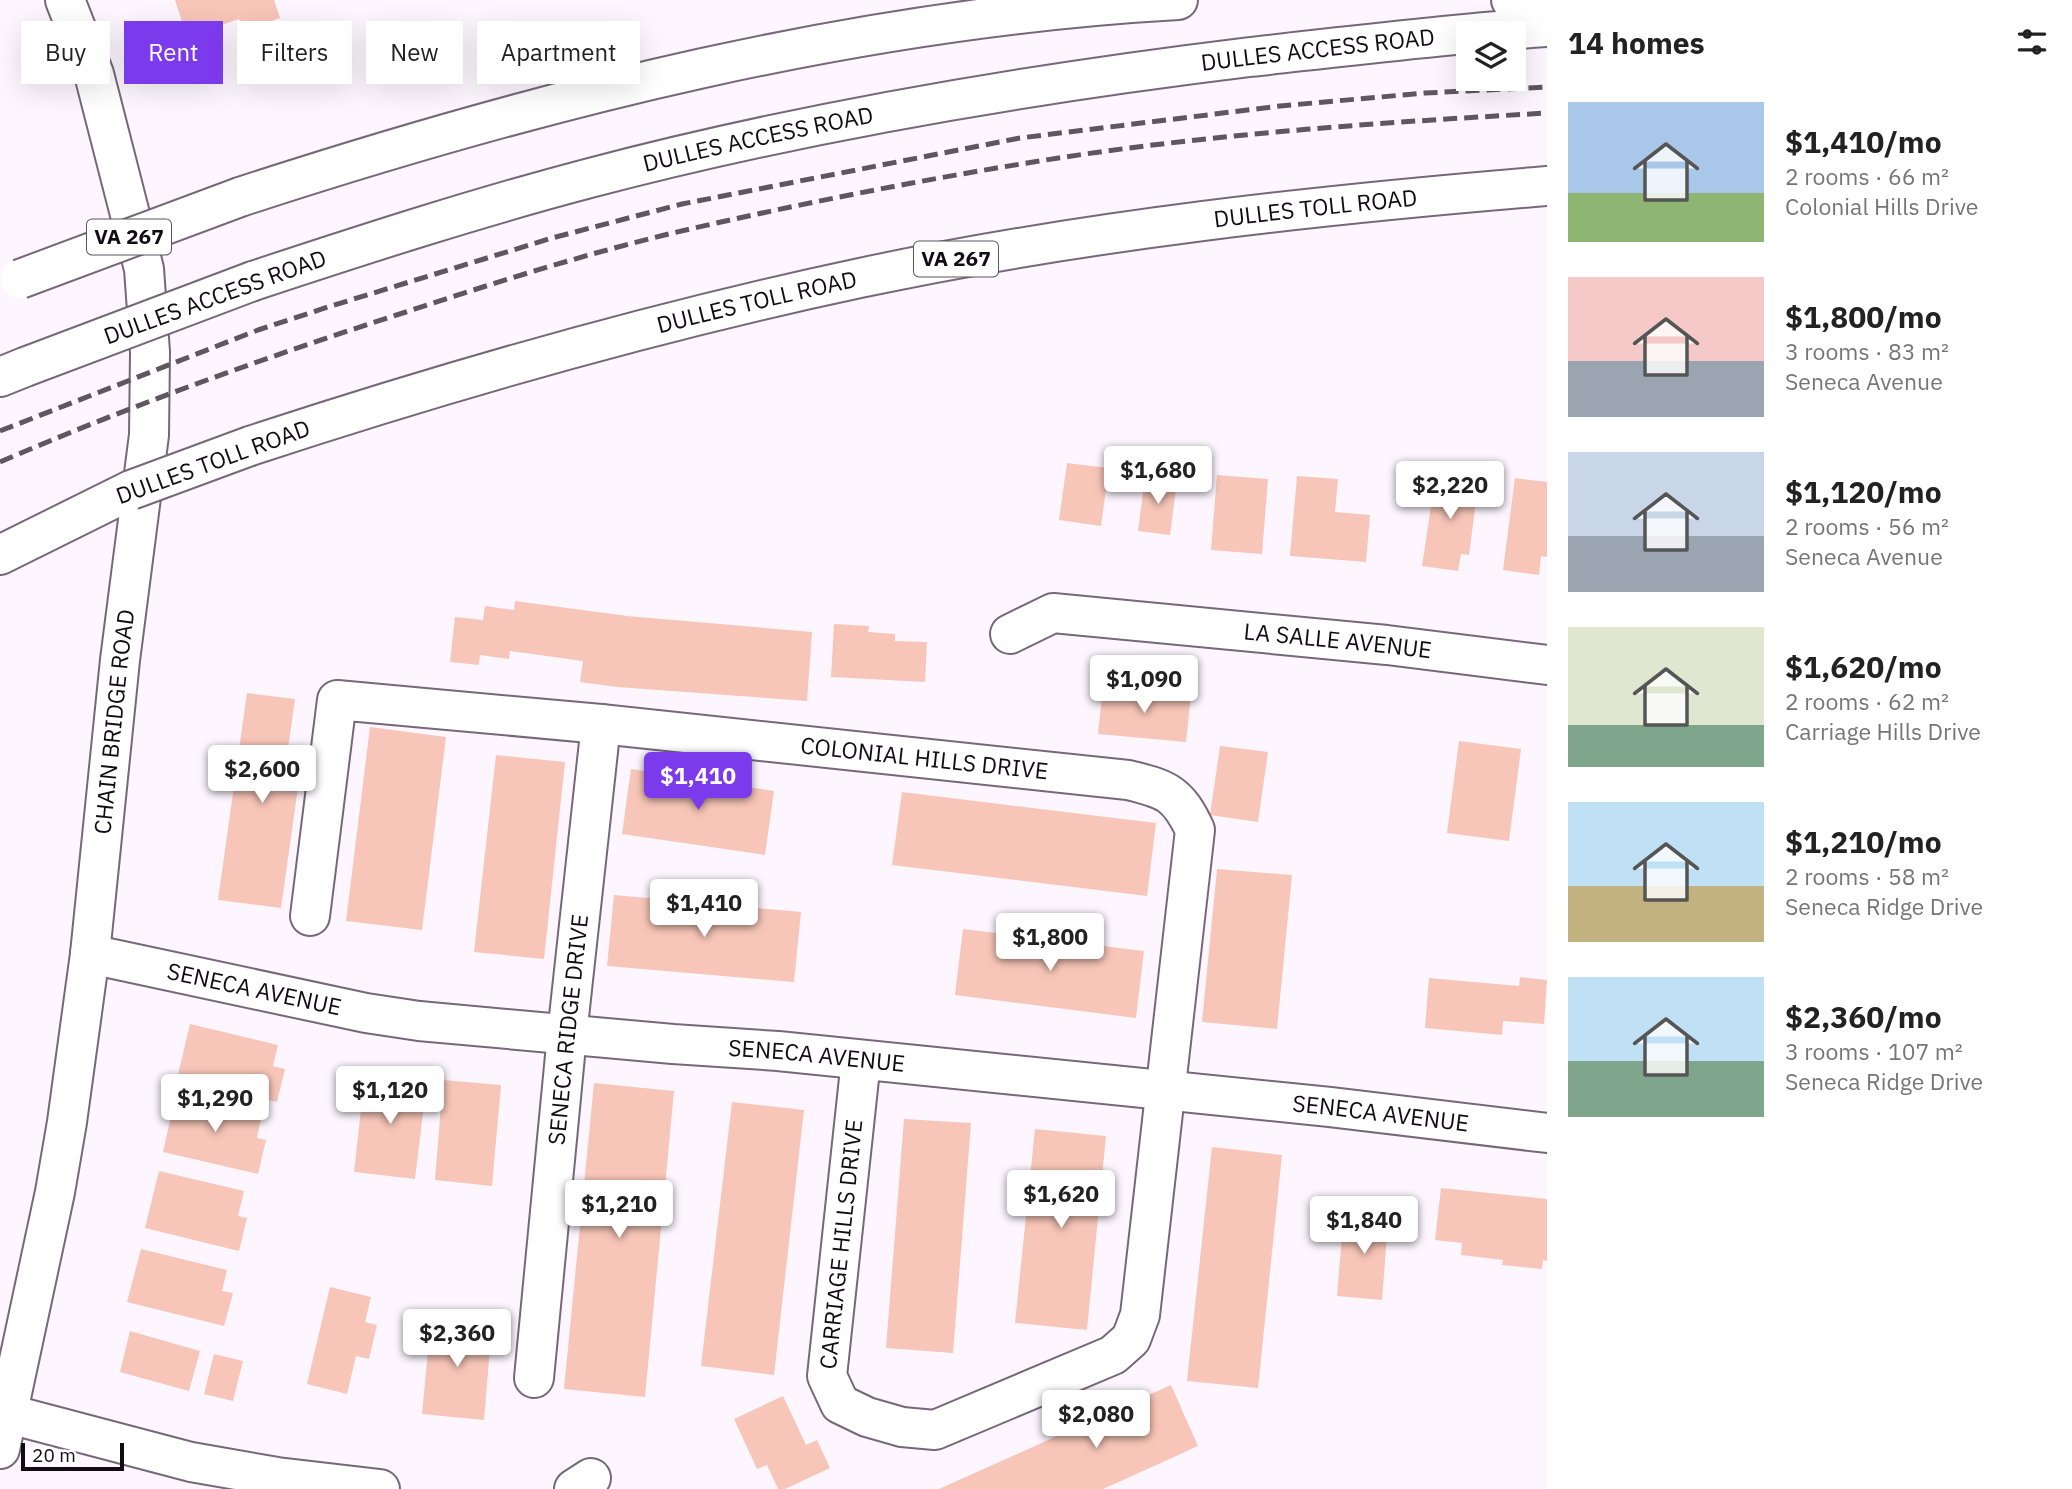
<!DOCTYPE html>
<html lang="en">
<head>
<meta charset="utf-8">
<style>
	:root { --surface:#fff; --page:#f6f6f6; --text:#222; --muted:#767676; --accent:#7c3aed }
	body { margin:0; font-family:"IBM Plex Sans",sans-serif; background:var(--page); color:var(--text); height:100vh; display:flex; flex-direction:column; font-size:26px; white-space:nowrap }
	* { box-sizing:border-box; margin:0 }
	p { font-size:23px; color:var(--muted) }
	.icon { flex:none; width:38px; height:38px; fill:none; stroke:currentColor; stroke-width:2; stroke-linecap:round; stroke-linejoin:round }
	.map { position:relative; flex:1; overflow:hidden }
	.sheet { display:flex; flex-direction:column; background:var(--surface); width:525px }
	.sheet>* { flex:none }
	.guide { position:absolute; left:21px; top:21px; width:665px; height:63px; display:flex; gap:14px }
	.buttons { position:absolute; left:1456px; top:21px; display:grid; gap:14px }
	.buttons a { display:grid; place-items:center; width:70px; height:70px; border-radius:0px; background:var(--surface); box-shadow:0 7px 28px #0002; font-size:35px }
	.scale { position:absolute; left:21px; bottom:18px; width:103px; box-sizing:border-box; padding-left:7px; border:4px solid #110b12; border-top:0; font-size:19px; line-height:24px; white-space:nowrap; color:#110b12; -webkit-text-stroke:5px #fff; paint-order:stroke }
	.price { position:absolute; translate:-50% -60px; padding:0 16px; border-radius:7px; background:#fff; color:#222; font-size:23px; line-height:46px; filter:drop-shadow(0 2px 4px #0008) }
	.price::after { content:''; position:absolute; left:50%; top:42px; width:21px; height:16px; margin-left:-10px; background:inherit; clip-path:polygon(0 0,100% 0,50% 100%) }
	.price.active { background:var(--accent); color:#fff }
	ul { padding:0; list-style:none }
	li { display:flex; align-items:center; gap:21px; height:175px; padding:0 21px }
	li span { display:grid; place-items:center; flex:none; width:196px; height:140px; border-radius:0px; color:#555 }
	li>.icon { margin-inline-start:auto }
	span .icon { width:84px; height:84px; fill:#fffc; stroke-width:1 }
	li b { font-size:30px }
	h2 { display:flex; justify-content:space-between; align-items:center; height:84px; padding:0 21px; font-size:30px }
	.pill { padding:0 24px; border-radius:0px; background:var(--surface); box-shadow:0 7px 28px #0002; font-size:24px; line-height:63px }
	.pill.active { background:var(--accent); color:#fff }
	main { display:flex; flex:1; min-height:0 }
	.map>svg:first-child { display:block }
</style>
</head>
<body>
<main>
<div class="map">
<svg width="1547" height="1489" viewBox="0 0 1547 1489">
	<rect width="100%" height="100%" fill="#fdf6ff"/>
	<path fill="#f8c6b8" d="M175,0H274L280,18L243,31L239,19L187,37Z
		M1067,463L1109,468L1101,526L1059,520Z
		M1436,473L1479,479L1469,555L1461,554L1458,571L1422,566Z
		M1217,475L1268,479L1262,554L1211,550Z
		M1297,476L1338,479L1335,512L1370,515L1366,562L1290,556Z
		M1145,477L1177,481L1170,535L1138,531Z
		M1515,478L1547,482V557L1541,556L1539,575L1503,570Z
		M515,601L627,616L812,632L807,701L617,687L580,682L583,661L510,651L509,659L480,655L479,665L450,662L455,617L483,620L485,606L514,610Z
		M834,624L869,626L868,632L895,634V641L927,642L925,682L831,677Z
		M1103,687L1191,695L1186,742L1098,734Z
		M247,693L295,699L288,749L303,752L281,908L218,900Z
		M370,727L446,737L422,930L346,921Z
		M1459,741L1521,749L1509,841L1447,833Z
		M1220,746L1268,752L1258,822L1210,815Z
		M496,755L565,762L544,959L474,952Z
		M631,769L774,791L765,855L622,834Z
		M902,792L1156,823L1147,896L892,865Z
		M1217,869L1292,875L1277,1029L1202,1022Z
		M614,895L801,912L794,982L607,966Z
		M963,929L1144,951L1136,1018L955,995Z
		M1520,977L1547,980L1544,1024L1503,1021L1502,1035L1425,1028L1429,978L1519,986Z
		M190,1024L278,1045L273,1066L285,1069L277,1102L177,1079Z
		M365,1073L427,1080L415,1179L354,1172Z
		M443,1080L501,1085L492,1186L435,1180Z
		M594,1083L674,1091L645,1397L564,1389Z
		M176,1094L262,1114L257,1138L266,1140L258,1174L163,1152Z
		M732,1102L804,1110L774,1375L701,1366Z
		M904,1119L971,1123L953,1353L886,1348Z
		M1035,1129L1106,1136L1087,1330L1015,1323Z
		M1212,1147L1282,1155L1258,1388L1187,1381Z
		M159,1171L244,1191L238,1216L247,1218L239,1251L145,1228Z
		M1441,1188L1547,1199V1261L1543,1260L1542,1269L1502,1265L1503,1260L1461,1255L1462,1243L1435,1240Z
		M1357,1208L1389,1210L1382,1300L1337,1296L1342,1235L1355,1236Z
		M141,1249L227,1270L222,1291L233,1293L224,1326L127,1302Z
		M330,1287L371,1297L365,1322L377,1325L369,1359L356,1356L347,1394L307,1384Z
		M431,1319L492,1324L484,1420L422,1414Z
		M130,1331L200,1351L189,1391L120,1372Z
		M214,1354L243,1361L233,1401L204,1394Z
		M1171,1385L1198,1446L1163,1462L1103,1489H939Z
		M783,1396L806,1445L817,1440L830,1468L785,1489H778L767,1465L757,1469L734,1419Z"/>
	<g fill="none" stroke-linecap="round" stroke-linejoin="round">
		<g stroke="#766879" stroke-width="42">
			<g id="minor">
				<path id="s1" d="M1010,634L1053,613L1387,645L1547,665"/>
				<path id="s2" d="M310,916L337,700L601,724L1128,780C1166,789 1178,793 1195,830L1140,1315L1131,1339L1113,1355L935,1430L902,1427L867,1417L840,1404L827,1376L861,1060"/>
				<path id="s3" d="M90,954L366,1013L419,1021L673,1044L778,1051L1330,1107L1547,1133"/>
				<path id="s4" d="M534,1378L567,1035L601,724"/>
				<path d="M9,1414L191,1462L277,1477L380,1489"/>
				<path id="s5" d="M0,1449L55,1192L67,1122L90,954L120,660L149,435L150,352L144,269L94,74L65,0"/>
				<path d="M574,1489L591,1478"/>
			</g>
		</g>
		<g stroke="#766879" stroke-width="42">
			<g id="highway">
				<path d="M1511,0L1547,2"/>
				<path d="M240,197C543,98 858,18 1178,0"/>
				<path id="s6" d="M253,281C365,244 476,208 590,178C806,121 1028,84 1250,57C1349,46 1448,34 1547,27"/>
				<path d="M0,377L25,367"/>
				<path id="s7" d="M250,446C451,380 653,322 860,278C1086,230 1317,205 1547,186"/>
				<path d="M0,555L131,490"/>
			</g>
		</g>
		<use href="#minor" stroke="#fff" stroke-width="38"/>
		<use href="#highway" stroke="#fff" stroke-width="38"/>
		<path stroke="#5e575f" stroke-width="5" stroke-dasharray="14 7" stroke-linecap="butt" d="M0,431L258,330L328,307L552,238L682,204L1020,138L1280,106L1425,93L1547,87
			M0,462C132,405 269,356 406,312C500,281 594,251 690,229C800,204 910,182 1021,164C1194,135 1372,123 1547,113"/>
		<g stroke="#766879" stroke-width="42" stroke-linecap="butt">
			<path id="highway-bridge" d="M20,279L240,197
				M25,367L253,281
				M131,490L250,446"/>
		</g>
		<use href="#highway-bridge" stroke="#fff" stroke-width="38"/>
	</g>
	<g text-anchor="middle" stroke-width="7" stroke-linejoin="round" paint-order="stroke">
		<g fill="#fff" stroke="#585459" stroke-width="2">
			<rect x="87" y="219.5" width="84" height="35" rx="5"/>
			<rect x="914" y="241.5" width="84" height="35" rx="5"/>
		</g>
		<g font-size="21" font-weight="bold" fill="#110b12">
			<text x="129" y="244">VA 267</text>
			<text x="956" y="266">VA 267</text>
		</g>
		<g font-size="23" fill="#110b12" stroke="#fff">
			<text dy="8" stroke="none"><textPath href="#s6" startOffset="1092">DULLES ACCESS ROAD</textPath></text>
			<text dy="8" stroke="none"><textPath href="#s6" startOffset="525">DULLES ACCESS ROAD</textPath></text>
			<text dy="8" stroke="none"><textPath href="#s7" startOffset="1094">DULLES TOLL ROAD</textPath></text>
			<text transform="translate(215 297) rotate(-20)" y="8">DULLES ACCESS ROAD</text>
			<text dy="8" stroke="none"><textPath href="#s7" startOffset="527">DULLES TOLL ROAD</textPath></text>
			<text transform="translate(213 462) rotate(-20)" y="8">DULLES TOLL ROAD</text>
			<text dy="8" stroke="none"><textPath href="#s1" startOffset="334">LA SALLE AVENUE</textPath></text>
			<text dy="8" stroke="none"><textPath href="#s5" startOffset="737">CHAIN BRIDGE ROAD</textPath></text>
			<text dy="8" stroke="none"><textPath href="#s2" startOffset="808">COLONIAL HILLS DRIVE</textPath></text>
			<text dy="8" stroke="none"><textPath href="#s3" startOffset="168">SENECA AVENUE</textPath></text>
			<text dy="8" stroke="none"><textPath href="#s4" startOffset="350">SENECA RIDGE DRIVE</textPath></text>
			<text dy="8" stroke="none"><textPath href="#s3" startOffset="735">SENECA AVENUE</textPath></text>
			<text dy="8" stroke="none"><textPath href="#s3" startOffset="1302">SENECA AVENUE</textPath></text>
			<text dy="8" stroke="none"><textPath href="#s2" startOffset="2095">CARRIAGE HILLS DRIVE</textPath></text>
		</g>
	</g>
</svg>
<div class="buttons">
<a><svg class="icon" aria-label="layers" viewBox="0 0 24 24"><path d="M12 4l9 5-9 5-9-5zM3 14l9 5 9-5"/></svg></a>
</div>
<div class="scale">20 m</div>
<b class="price" style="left:1158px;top:506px">$1,680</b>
<b class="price" style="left:1450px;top:521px">$2,220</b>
<b class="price" style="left:1144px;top:715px">$1,090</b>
<b class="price" style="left:262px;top:805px">$2,600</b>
<b class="price active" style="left:698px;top:812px">$1,410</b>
<b class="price" style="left:704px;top:939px">$1,410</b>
<b class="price" style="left:1050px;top:973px">$1,800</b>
<b class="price" style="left:390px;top:1126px">$1,120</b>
<b class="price" style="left:215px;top:1134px">$1,290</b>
<b class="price" style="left:1061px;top:1230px">$1,620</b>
<b class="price" style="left:619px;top:1240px">$1,210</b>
<b class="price" style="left:1364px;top:1256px">$1,840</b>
<b class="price" style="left:457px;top:1369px">$2,360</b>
<b class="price" style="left:1096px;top:1450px">$2,080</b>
<div class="guide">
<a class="pill">Buy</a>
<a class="pill active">Rent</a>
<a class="pill">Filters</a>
<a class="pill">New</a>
<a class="pill">Apartment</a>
</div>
</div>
<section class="sheet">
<h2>14 homes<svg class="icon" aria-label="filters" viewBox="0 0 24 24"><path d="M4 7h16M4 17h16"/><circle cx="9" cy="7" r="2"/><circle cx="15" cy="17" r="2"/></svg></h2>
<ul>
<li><span style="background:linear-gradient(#a9c7e8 65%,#8fb573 0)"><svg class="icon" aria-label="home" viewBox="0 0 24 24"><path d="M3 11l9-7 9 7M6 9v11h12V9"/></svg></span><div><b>$1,410/mo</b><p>2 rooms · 66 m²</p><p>Colonial Hills Drive</p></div></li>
<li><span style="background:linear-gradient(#f6c9c9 60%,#9aa5b1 0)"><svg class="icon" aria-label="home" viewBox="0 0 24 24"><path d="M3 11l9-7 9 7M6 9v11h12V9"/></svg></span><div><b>$1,800/mo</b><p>3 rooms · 83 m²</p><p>Seneca Avenue</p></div></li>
<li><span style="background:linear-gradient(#c9d6e8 60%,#9aa5b1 0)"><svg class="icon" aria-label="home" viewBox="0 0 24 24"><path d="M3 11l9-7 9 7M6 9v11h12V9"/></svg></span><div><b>$1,120/mo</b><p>2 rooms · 56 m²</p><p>Seneca Avenue</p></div></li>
<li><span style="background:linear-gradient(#dfe7d0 70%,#7fa58c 0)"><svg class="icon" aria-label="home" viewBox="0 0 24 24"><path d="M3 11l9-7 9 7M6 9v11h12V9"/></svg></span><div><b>$1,620/mo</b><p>2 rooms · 62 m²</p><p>Carriage Hills Drive</p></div></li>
<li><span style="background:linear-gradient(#bfe0f5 60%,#c2b280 0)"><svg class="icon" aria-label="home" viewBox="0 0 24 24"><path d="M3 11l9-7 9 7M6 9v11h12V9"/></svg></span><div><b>$1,210/mo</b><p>2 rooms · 58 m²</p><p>Seneca Ridge Drive</p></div></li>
<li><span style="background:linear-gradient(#bfe0f5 60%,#7fa58c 0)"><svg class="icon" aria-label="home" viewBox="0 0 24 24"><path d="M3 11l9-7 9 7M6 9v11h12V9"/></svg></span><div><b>$2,360/mo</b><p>3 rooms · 107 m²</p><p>Seneca Ridge Drive</p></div></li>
</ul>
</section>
</main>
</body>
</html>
